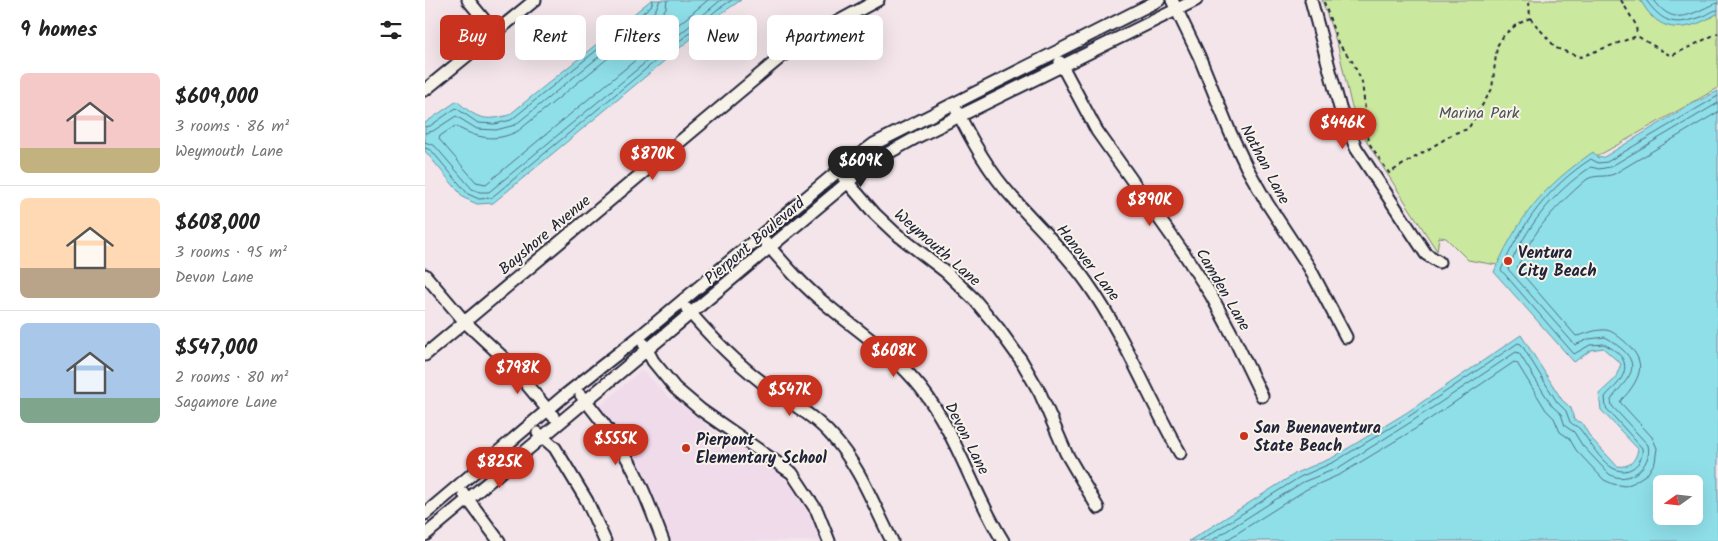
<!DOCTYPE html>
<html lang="en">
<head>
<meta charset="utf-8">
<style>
	:root { --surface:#fff; --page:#f2f2f2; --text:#222; --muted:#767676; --line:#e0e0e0; --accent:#c8321e }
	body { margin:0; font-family:Kalam,sans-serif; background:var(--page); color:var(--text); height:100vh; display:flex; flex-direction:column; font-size:19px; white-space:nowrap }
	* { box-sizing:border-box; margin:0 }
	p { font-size:16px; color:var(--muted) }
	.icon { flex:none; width:28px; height:28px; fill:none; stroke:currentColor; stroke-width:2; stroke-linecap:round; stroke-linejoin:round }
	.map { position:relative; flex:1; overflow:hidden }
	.sheet { display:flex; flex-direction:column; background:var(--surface); width:425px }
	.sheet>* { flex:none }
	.banner { position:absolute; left:15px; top:15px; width:475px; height:45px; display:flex; gap:10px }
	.needle { width:32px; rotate:255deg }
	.controls { position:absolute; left:1228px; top:475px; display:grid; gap:10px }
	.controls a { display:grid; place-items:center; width:50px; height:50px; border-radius:8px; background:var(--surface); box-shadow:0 5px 20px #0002; font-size:25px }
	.price { position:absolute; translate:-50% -42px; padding:0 11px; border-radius:18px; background:var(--accent); color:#fff; font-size:16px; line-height:32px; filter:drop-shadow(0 1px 2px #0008) }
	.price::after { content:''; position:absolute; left:50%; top:30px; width:15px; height:11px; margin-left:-8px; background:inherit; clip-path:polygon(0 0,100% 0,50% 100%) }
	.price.selected { background:#222; color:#fff }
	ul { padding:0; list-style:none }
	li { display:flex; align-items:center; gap:15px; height:125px; padding:0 20px }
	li+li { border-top:1px solid var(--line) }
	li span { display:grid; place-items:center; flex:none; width:140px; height:100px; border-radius:8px; color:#555 }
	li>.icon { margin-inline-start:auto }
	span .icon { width:60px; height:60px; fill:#fffc; stroke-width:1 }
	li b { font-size:21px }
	h2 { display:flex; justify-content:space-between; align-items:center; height:60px; padding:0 20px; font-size:21px }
	.chip { padding:0 18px; border-radius:8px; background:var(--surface); box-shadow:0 5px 20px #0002; font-size:18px; line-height:45px }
	.chip.selected { background:var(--accent); color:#fff }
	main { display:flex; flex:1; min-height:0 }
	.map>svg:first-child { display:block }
</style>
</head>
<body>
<main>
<section class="sheet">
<h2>9 homes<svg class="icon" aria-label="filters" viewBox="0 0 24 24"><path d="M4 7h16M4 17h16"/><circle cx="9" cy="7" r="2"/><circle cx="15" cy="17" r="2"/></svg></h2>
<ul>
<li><span style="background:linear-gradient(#f6c9c9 75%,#c2b280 0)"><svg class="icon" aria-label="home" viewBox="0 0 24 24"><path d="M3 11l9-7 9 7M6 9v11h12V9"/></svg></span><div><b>$609,000</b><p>3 rooms · 86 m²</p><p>Weymouth Lane</p></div></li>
<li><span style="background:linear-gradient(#ffd9b3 70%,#b9a48a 0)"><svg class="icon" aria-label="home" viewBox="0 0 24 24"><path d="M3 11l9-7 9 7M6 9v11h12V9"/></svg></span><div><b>$608,000</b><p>3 rooms · 95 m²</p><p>Devon Lane</p></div></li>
<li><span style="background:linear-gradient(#a9c7e8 75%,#7fa58c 0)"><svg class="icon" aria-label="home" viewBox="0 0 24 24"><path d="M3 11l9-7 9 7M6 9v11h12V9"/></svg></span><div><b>$547,000</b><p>2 rooms · 80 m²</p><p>Sagamore Lane</p></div></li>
</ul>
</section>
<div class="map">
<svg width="1293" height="541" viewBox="0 0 1293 541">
	<rect width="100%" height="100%" fill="#f3e5ea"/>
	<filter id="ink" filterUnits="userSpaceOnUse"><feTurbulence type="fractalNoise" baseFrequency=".02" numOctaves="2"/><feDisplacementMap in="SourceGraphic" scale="10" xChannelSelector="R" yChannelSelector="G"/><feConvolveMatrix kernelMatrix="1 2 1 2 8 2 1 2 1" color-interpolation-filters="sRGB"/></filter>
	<g filter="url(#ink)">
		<path fill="#f0dbeb" d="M215,371L221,373L244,398L252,401L292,434L340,462L372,489L387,511L398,541H244L227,491L213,462L196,435L175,406Z"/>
		<path fill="#cbe89f" stroke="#76856d" d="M897,0H1215L1227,17L1285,18L1293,13V88L1171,157L1116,207L1072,265L1043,260L1021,238L1014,237L1012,251L943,144L926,104L913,47Z"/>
		<path fill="#8fdfe9" stroke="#6393a3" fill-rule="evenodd" d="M226,0H316L297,13L68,203L52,204L39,198L0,151V123L32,101C51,118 59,122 84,115Z
			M1215,0H1293V13C1273,26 1246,36 1227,16C1222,12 1219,5 1215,0Z
			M1293,91V541H764L873,472L907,458L981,413L1096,335L1137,400L1146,408L1149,420L1157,423L1165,437L1192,466C1204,468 1211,461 1213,449L1176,410L1174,394L1190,379L1196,364L1178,348L1166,350L1149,362L1069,272C1095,215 1117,188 1168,152L1173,158L1179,157L1265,105ZM1236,484H1269V516H1236Z"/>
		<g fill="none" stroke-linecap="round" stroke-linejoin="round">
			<path stroke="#4e6e81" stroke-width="1" d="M242,0L241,8L235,16L93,131C69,143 52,138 30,126L15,136L14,139L51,182L61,184L283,0
				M1221,0C1239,25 1251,26 1279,16C1284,14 1288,10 1293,10
				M1229,0C1244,21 1257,19 1278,9C1283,7 1287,4 1293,3
				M0,127L5,126L31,108L53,123L70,124L86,120L226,6L228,0
				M0,133L8,131L31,116L52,129L71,130L90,125L230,11L235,0
				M0,142L10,146L47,189L55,192H64L296,0
				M0,148L6,150L43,194L54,199L66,198L293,9L307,0
				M774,541L875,477L909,462L983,417L1093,343L1096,344L1132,402L1141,411L1145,422C1148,425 1152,426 1155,429C1167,444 1185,482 1208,468C1215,463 1218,456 1217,448L1181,408L1180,397C1183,392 1190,388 1194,382C1207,363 1196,353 1179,344L1165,345L1149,354L1076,270C1096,225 1124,186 1166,159L1173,163L1182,162L1293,96
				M786,541L878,482L913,468L986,422L1091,352L1094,353L1127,406L1136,414L1140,426L1149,432L1157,445L1184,474C1203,486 1228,466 1223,445L1187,406L1186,400C1197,382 1220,370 1197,349C1191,345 1187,340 1180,337L1164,339L1150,345L1083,269C1101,228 1128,192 1166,167L1174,169L1185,167L1293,103
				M800,541L882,489L916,474L990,429L1089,362L1092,363L1121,410L1129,418L1135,432L1144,438L1151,450L1179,480L1188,484L1200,486L1208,483L1223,473L1230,462L1232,448L1227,437L1195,402C1197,398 1202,395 1205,390C1221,368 1216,356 1198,340C1191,335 1186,329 1177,330C1168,330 1159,335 1151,336L1092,268C1110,228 1129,208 1161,180C1169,174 1179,178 1189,174L1293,112"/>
			<g stroke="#22223b" stroke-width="15">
				<path id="minor" d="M43,0L70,33
					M747,0L774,56L805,132L822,168L842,203L884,267L921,337
					M886,0L915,108L931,148L1001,254L1014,262
					M635,62L672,131L760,255L786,295L809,338L837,396
					M0,90L110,0
					M531,109C547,141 564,172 588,198C613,227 641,252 663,284C700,337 723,397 755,453
					M419,178L450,214L469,232L521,272L549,299L573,328L596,360L615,393L641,453L673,508
					M341,243C360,265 379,287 402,305C434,332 469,354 496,388C532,434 547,491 578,541
					M0,275L40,322L83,362L128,416
					M262,309C285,336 309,361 338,383C361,401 388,414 407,436C435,467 448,504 467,541
					M219,344L228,361L250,388L276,410L367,473L392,511L404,541
					M0,355L356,57L401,28L453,0
					M156,395C174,417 192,440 206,465C219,489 228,515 238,541
					M113,433L130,448L162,501L180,541
					M39,494L74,541
					M0,514L139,396L214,337L413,171L449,144L734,0
					M0,535L447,162L494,136L771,0"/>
			</g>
			<path stroke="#22223b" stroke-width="2" stroke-dasharray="4 4" stroke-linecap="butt" d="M1196,0L1211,25L1212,36
				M899,2L913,43L927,61L937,82L944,143L964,173L1030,133L1043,129L1067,89L1072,46L1079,35L1091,25L1105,18L1104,0
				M1105,18L1131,48L1155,57L1212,36L1246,56L1293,33"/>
			<use href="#minor" stroke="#f7f3e8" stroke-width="11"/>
		</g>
	</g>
	<g fill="#c8321e" stroke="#f7f3e8" stroke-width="2">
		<circle cx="1083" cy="261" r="5"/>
		<circle cx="819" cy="436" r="5"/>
		<circle cx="261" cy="448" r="5"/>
	</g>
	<g text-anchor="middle" stroke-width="4" stroke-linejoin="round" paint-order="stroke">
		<g font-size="16" fill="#4c5454" stroke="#f7f3e8">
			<text x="1054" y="118">Marina Park</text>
		</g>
		<g font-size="16" fill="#22223b" stroke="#f7f3e8">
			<text transform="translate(841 164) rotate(62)" y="6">Nathan Lane</text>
			<text transform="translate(119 234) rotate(-40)" y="6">Bayshore Avenue</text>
			<text transform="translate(329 240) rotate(-40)" y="6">Pierpont Boulevard</text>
			<text transform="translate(513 247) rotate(41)" y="6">Weymouth Lane</text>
			<text transform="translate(664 262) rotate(52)" y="6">Hanover Lane</text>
			<text transform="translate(799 289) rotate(60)" y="6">Camden Lane</text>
			<text transform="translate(543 438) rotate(63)" y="6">Devon Lane</text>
		</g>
		<g font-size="16" font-weight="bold" fill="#22223b" stroke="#f7f3e8" text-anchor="start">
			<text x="1093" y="258">Ventura<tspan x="1093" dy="18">City Beach</tspan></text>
			<text x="829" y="433">San Buenaventura<tspan x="829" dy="18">State Beach</tspan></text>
			<text x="271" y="445">Pierpont<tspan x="271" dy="18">Elementary School</tspan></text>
		</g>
	</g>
</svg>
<div class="controls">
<a><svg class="needle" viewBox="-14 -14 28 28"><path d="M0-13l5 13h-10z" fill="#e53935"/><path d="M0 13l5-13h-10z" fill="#767676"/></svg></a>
</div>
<b class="price" style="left:918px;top:150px">$446K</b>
<b class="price" style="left:228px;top:181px">$870K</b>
<b class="price selected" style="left:436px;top:188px">$609K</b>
<b class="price" style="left:725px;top:227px">$890K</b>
<b class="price" style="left:469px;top:378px">$608K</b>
<b class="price" style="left:93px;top:395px">$798K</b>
<b class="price" style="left:365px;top:417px">$547K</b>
<b class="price" style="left:191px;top:466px">$555K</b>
<b class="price" style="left:75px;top:489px">$825K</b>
<div class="banner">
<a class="chip selected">Buy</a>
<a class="chip">Rent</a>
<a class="chip">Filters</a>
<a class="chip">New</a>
<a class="chip">Apartment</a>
</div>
</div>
</main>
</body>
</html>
